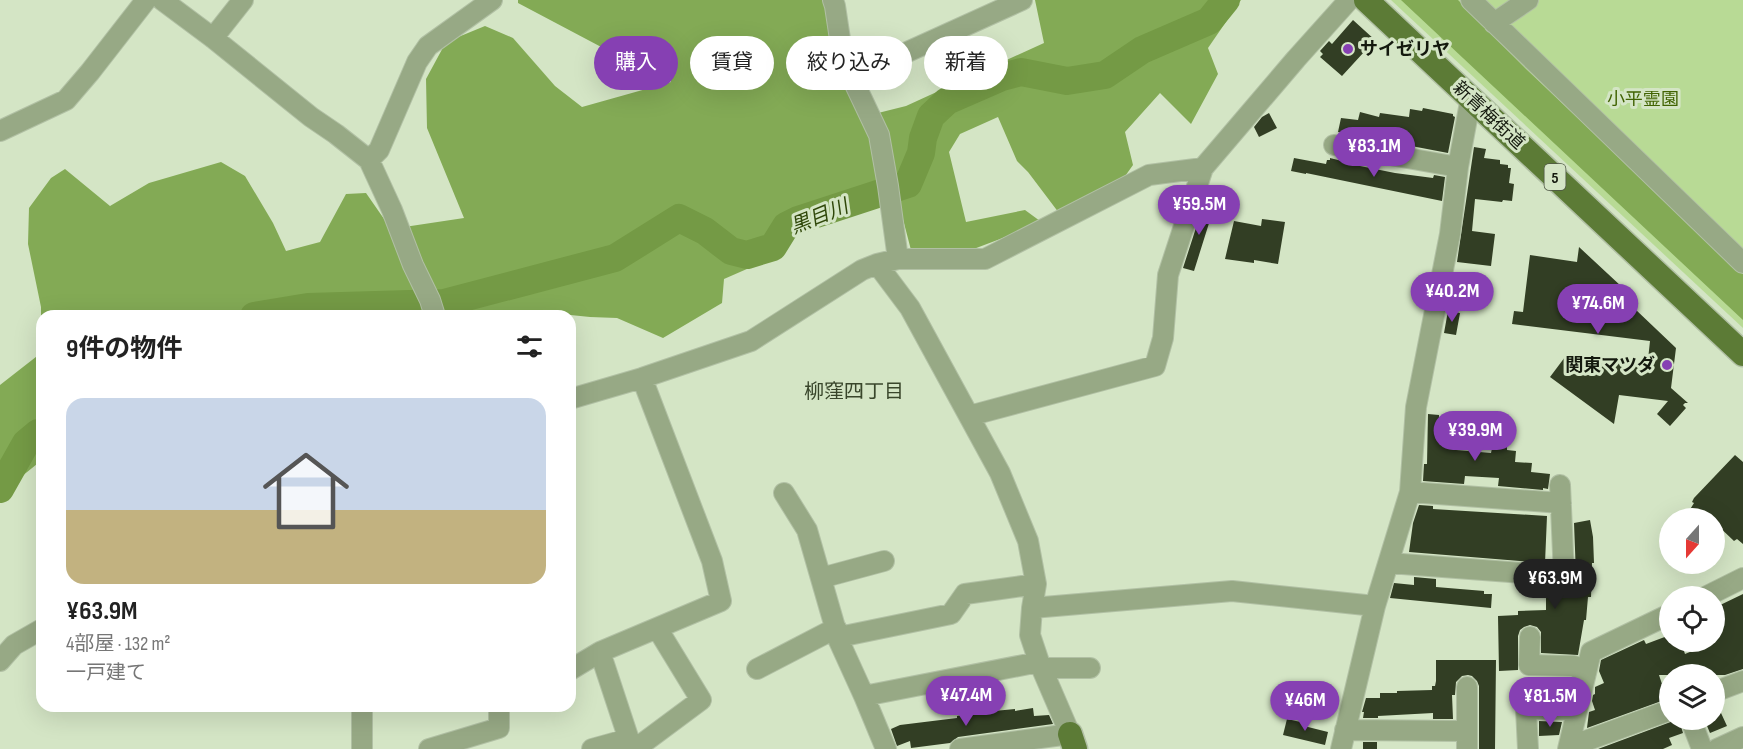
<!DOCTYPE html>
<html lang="ja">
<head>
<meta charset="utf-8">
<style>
	:root { --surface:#fff; --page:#f2f2f2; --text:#222; --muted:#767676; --line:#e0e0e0; --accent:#8640b3 }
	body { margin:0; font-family:"Sofia Sans Condensed","Noto Sans JP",sans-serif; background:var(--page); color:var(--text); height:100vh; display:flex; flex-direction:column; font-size:22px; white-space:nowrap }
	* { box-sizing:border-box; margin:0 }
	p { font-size:20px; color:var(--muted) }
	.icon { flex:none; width:33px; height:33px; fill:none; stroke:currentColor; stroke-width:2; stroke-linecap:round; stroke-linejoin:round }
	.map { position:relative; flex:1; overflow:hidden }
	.sheet { position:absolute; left:36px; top:310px; width:540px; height:402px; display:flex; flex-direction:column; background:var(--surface); border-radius:18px; box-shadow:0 6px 24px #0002 }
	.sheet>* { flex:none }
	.top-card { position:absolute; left:594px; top:36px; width:570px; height:54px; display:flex; gap:12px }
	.needle { width:39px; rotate:201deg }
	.controls { position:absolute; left:1659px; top:508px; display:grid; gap:12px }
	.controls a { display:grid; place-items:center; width:66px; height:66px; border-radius:50%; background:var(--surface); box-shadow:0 6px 24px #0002; font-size:30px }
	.price { position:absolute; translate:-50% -51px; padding:0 14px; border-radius:21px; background:var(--accent); color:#fff; font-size:20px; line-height:39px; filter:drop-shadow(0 2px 3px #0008) }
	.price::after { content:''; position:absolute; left:50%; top:36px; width:18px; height:14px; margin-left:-9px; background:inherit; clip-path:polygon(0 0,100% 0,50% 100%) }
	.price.selected { background:#222; color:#fff }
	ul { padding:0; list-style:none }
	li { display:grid; align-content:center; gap:12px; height:318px; padding:0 30px }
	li+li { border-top:2px solid var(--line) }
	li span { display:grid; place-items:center; height:186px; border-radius:18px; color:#555 }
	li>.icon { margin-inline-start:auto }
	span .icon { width:108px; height:108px; fill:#fffc; stroke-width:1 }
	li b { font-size:26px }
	h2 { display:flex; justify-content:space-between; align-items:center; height:72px; padding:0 30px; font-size:26px }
	.pill { padding:0 21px; border-radius:27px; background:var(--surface); box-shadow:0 6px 24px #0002; font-size:21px; line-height:54px }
	.pill.selected { background:var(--accent); color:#fff }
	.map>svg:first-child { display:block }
</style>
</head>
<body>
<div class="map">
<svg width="1743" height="749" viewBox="0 0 1743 749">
	<rect width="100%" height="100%" fill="#d4e5c5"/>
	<path fill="#b8da95" d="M1391,0H1743V328Z"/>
	<path fill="#83aa55" d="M518,0H825L830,44L862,117L906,106L1044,43L1035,0H1241L1208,48L1218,74L1191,124L1160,93L1125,132L1133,165L1123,179L1059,213L1028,172L1017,161L998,117L960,134L949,152L966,222L1025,210L1040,221L1016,233L971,250H911L899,204H883L793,231L765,261L724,279L722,303L663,338L617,318L590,317L551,313L530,316H42V460L6,489L0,483V385L41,353V307L28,244L29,208L51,178L65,169L110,206L149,183L221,162L245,176L273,223L286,251L320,242L346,194L366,193L391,229L464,218L427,128L426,79L446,42L485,26L513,38L555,86L582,107L671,82L669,63L658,46H630L605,49L518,3Z
		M1401,0H1458L1526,69L1743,274V320Z"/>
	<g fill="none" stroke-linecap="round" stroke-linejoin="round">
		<path stroke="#749a45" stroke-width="28" d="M254,316L308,307L444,303L615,258L679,218L705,231L731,251L747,255L773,247L786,226L798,220L908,184L921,153L923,138L931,116L947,101L1002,77L1021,72L1067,81L1105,75L1142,50L1209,21L1226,0
			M0,489L26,443L38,433L42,434"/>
	</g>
	<path fill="#323e24" d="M1353,20L1375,40L1342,76L1320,57L1323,54L1320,51L1329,41L1332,44Z
		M1423,108L1453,114V116L1455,117L1448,153L1338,132L1341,118L1358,120L1360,112L1379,117L1380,113L1409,117L1410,109L1422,111Z
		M1269,113L1277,128L1259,137L1254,127L1262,117Z
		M1474,147L1486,149L1484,158L1500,160V164L1508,165V168H1511L1509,183L1514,184L1512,201L1503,200L1502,202L1475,199L1472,231L1495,234L1491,266L1457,262Z
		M1294,158L1326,164L1327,160H1330V158L1342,161V159L1356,161L1355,165L1395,173L1433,178L1434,175L1445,177L1442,201L1306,173V174L1291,171Z
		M1205,200L1215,204L1194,271L1183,268Z
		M1262,219L1285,222L1278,264L1254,260V263L1225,259L1234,221L1261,226Z
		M1579,247L1636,300L1635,309L1676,348L1671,388L1688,403H1685L1683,405L1686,408L1670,426L1657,414L1668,401L1619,395L1614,424L1550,377L1568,353L1638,365L1647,369L1650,341L1512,324L1514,311L1523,312L1530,255L1577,262Z
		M1448,311L1460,313L1456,335L1444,333Z
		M1428,414L1439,415V419L1446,420V438L1457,439L1456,450L1491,453L1493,444L1507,446V450L1516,451L1515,462L1532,463L1531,472L1550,474L1548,489L1543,488V490L1498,486L1499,478L1465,476L1464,484L1423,481L1424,464H1427Z
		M1735,455L1743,462V544L1737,539L1734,541L1714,522V519H1684L1694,503L1692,502L1694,498Z
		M1419,505L1433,506V509L1547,516L1545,563L1409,552L1413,523Z
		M1590,520L1593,537L1594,563H1592L1591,597H1588L1586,620H1584L1578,655L1541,653V632L1537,627L1530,625L1524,627L1520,630L1518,636V670L1499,671L1498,616L1518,615V611L1546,610V587L1564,588L1569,587L1574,582L1576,575L1574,523Z
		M1414,577L1436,579V587L1484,591V594H1492L1491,608L1390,598L1394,583L1414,585Z
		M1743,594V669L1725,675H1659L1667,699L1587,728L1589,712L1595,710L1592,701L1593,695L1595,694V687L1604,683L1599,671L1601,660L1644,640L1646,644L1670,635V642H1681L1685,654L1714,642V608Z
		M1436,660H1496L1495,749H1479V686L1477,681L1472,676L1468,675L1462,676L1456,682L1455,695H1452L1453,719H1433V713L1378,716V718H1363L1364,712H1362L1366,698H1380V693H1397V691L1432,690V686H1435L1436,681Z
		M1033,708L1034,716L1049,715L1053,724L958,737L950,743L911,748L910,741L897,746L891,729L900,725L957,718V716L972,714V711L984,710V712L1015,709V711Z
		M1721,713L1727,726L1710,733L1705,721L1714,720V717Z
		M1287,719L1305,723L1304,726L1328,732L1325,745L1283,735Z
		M1676,720H1679L1683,733L1669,738L1672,745L1663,749H1598Z
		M1539,721L1562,722L1559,735L1539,736Z
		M1363,742H1377V749H1363Z"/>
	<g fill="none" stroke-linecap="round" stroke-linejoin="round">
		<g stroke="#b1c0a4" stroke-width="22">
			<path id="minor" d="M162,0L213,38L311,117L336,134L369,160L392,210L413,265L430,300L435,316
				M833,0L835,6L843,59L879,135L888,186L898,259
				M1471,0L1743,263
				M1494,23L1528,0
				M213,38L243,0
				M852,77L1022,0
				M0,131L66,100L90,72L146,0
				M1334,145L1458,167
				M369,160L379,150L417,62L428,46L492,0
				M877,264L910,308L1000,473L1028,541L1036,584L1032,608L1030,635L1039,662L1070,734L960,749
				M570,399L642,378L751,341L862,270L877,264L898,259H985L1149,175L1203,168L1296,59L1349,0
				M969,416L1155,366L1163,338L1168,275L1203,168
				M1410,492L1561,503
				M784,493L807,530L839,641L864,696L886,749
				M1389,563L1564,576L1560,485
				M821,578L884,561
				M1705,597L1743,578
				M1032,608L1232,591L1375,606
				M839,637L951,614L965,594L1036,584
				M1530,637L1529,665L1574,666L1586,673
				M0,661L14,645L42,629
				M1042,668H1090
				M757,669L836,628
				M570,670L600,652
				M1467,687V749
				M1714,692L1743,681
				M864,696L1039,662
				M1691,720L1702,749
				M1345,730L1467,731
				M1569,747L1670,710
				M362,749V706
				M429,749L499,728V706
				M592,749L628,739
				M632,749L600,652L721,601L712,561L642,378
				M635,749L701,700L657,628
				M1341,749L1375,606L1410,492L1416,407L1450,234L1458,167L1471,97
				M1528,749L1526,709L1577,710
				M1568,749L1591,652L1670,614
				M1717,749L1743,737"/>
		</g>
		<g stroke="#b1c0a4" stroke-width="27">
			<path id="major" d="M1366,0L1743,354
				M1070,734L1075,749"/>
		</g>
		<use href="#minor" stroke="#97a985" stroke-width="20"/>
		<use href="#major" stroke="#5c7b36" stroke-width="24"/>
	</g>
	<g fill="#8640b3" stroke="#d4e5c5" stroke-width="2">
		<circle cx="1348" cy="49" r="6"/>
		<circle cx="1667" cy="365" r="6"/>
	</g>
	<g text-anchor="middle" stroke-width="6" stroke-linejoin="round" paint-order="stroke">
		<rect fill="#d4e5c5" stroke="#4e5645" stroke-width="1.5" x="1544.5" y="164" width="21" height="26" rx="4.5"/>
		<g font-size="16" font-weight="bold" fill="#14190e">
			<text x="1555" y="183">5</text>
		</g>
		<g font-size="18" font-weight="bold" fill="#14190e" stroke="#d4e5c5" text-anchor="start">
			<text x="1360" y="55">サイゼリヤ</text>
			<text x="1655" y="371" text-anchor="end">関東マツダ</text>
		</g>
		<g font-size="18" fill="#416302" stroke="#d4e5c5">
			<text x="1643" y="105">小平霊園</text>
		</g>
		<g font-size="18" fill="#14190e" stroke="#d4e5c5">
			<text transform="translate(1489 115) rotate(43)" y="6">新青梅街道</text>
		</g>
		<g font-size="20" font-style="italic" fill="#30480a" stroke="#d4e5c5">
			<text transform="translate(819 216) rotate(-22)" y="7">黒目川</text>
		</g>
		<g font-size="20" fill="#39462b" stroke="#d4e5c5">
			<text x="854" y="398">柳窪四丁目</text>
		</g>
	</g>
</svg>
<div class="controls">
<a><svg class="needle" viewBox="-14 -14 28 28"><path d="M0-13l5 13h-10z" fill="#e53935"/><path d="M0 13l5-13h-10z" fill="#767676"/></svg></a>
<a><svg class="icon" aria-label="locate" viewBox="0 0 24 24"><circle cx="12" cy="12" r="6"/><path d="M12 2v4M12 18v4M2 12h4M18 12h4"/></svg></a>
<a><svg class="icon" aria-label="layers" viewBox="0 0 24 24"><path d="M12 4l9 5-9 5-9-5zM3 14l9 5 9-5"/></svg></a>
</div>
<b class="price" style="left:1374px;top:178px">¥83.1M</b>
<b class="price" style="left:1199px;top:236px">¥59.5M</b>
<b class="price" style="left:1452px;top:323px">¥40.2M</b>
<b class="price" style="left:1598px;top:335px">¥74.6M</b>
<b class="price" style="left:1475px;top:462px">¥39.9M</b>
<b class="price selected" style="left:1555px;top:610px">¥63.9M</b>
<b class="price" style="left:966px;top:727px">¥47.4M</b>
<b class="price" style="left:1550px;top:728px">¥81.5M</b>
<b class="price" style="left:1305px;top:732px">¥46M</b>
<div class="top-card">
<a class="pill selected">購入</a>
<a class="pill">賃貸</a>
<a class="pill">絞り込み</a>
<a class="pill">新着</a>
</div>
<section class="sheet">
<h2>9件の物件<svg class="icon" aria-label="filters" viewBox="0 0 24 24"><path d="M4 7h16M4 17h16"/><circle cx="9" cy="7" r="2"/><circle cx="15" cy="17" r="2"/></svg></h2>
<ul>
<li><span style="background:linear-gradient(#c9d6e8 60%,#c2b280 0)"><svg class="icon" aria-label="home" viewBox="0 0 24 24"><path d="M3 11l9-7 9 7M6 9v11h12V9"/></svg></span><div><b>¥63.9M</b><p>4部屋 · 132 m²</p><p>一戸建て</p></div></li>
</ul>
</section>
</div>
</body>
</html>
